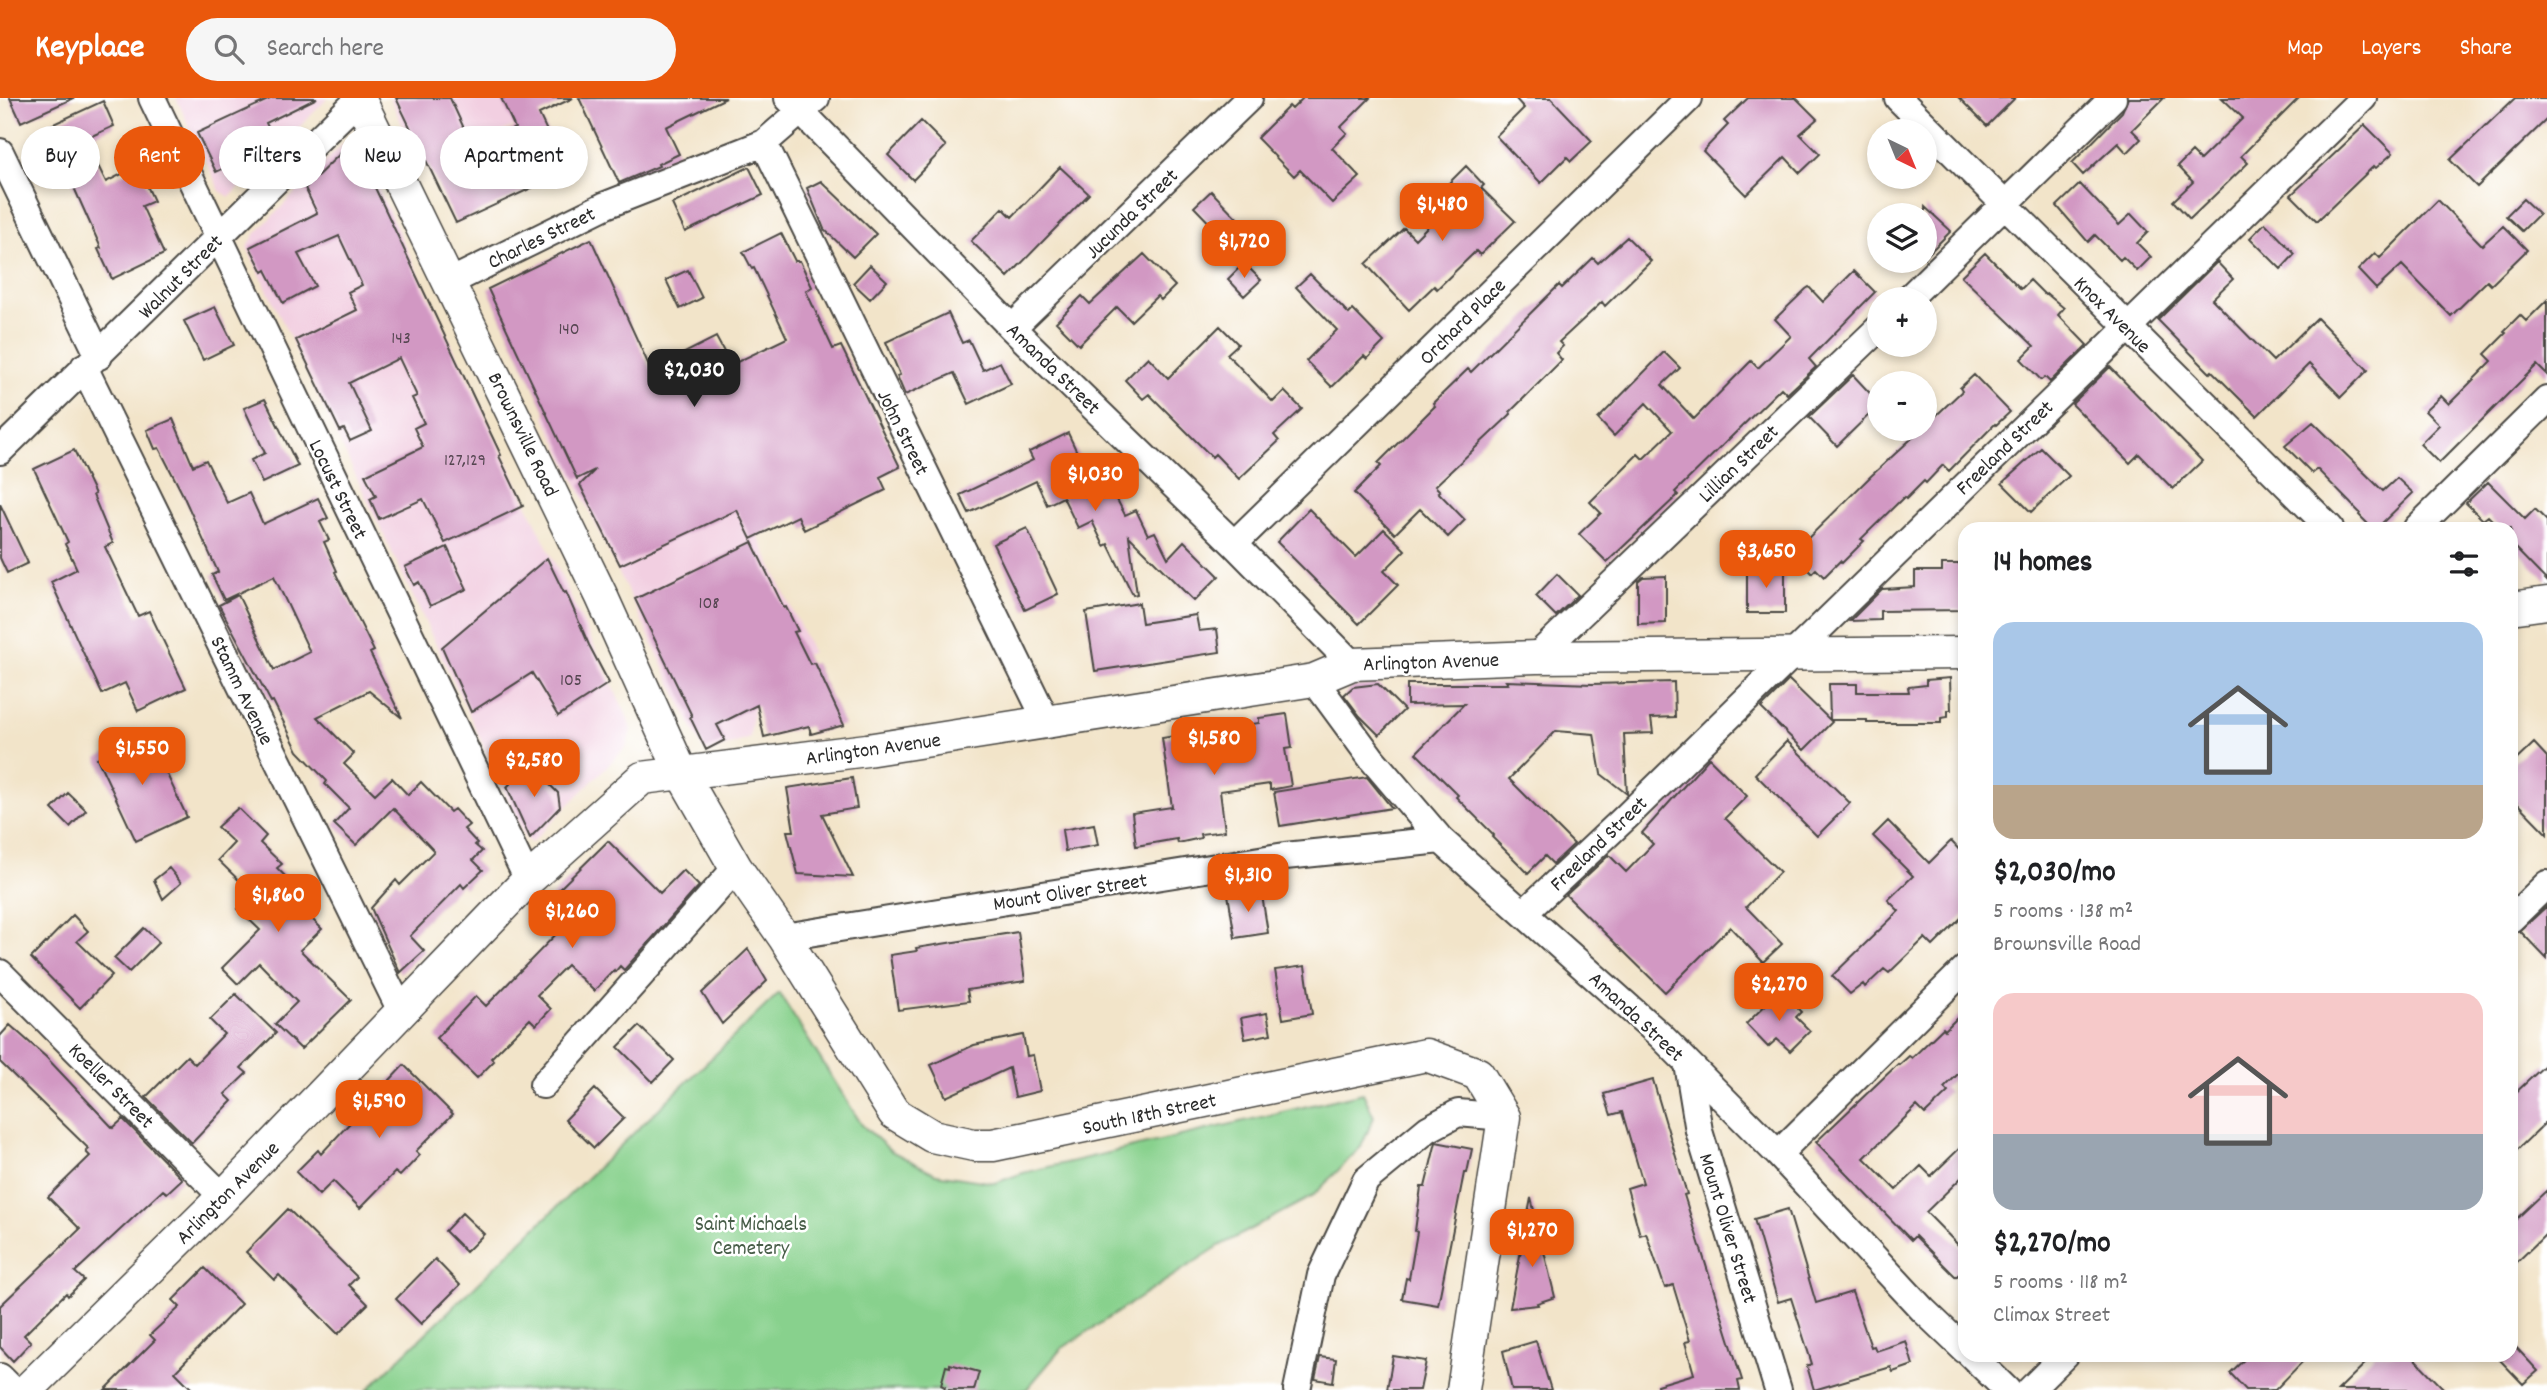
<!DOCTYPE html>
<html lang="en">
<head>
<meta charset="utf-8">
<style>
	:root { --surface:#fff; --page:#f6f6f6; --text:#202124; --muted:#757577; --accent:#ea580c }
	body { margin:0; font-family:Dekko,sans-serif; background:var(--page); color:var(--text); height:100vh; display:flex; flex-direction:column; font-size:26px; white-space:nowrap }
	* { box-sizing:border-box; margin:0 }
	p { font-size:23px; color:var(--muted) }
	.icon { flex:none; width:38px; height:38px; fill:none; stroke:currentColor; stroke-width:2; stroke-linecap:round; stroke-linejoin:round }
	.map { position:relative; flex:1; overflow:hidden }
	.details { position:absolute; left:1958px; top:424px; width:560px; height:840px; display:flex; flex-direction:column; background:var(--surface); border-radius:21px; box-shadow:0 4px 10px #0003 }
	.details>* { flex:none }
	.hud { position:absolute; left:21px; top:28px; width:665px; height:63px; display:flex; gap:14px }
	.needle { width:46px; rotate:137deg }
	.fabs { position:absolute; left:1867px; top:21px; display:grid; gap:14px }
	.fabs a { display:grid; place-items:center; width:70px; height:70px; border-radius:50%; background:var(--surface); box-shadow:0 4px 10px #0003; font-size:35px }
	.price { position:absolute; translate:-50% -60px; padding:0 16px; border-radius:14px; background:var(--accent); color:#fff; font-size:23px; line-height:46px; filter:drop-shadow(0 2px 4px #0008) }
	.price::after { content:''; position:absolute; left:50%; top:42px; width:21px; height:16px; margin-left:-10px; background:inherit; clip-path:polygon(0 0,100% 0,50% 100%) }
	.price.selected { background:#222; color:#fff }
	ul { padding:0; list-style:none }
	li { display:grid; align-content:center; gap:14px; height:371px; padding:0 35px }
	li span { display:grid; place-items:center; height:217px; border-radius:21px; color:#555 }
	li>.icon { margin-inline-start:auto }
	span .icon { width:126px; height:126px; fill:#fffc; stroke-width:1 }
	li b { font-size:30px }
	h2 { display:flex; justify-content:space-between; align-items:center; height:84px; padding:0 35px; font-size:30px }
	.tag { padding:0 24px; border-radius:32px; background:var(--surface); box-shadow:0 4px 10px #0003; font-size:24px; line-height:63px }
	.tag.selected { background:var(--accent); color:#fff }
	header { display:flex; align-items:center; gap:42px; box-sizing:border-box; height:98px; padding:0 35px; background:var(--accent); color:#fff }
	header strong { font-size:33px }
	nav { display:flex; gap:38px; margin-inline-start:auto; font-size:24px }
	.search { width:490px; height:63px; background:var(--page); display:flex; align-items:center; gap:18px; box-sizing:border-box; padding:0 24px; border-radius:38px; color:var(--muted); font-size:26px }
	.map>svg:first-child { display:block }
</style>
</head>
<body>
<header>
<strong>Keyplace</strong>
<div class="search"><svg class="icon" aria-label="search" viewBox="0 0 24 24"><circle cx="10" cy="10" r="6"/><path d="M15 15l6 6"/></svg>Search here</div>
<nav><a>Map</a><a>Layers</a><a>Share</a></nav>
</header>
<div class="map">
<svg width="2547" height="1292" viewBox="0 0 2547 1292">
	<rect width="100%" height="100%" fill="#fff"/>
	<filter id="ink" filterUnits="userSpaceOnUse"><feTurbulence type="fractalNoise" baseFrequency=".0143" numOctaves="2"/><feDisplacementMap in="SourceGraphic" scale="14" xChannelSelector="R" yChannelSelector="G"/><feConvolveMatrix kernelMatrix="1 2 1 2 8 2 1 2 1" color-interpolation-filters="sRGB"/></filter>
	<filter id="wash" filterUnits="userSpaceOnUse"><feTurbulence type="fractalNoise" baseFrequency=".00686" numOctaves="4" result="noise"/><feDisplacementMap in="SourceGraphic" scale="28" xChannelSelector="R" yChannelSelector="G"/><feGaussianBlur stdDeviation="1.57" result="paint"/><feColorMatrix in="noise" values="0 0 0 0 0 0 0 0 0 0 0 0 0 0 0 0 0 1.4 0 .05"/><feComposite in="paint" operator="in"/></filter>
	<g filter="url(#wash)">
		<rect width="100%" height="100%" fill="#f2e4c9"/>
		<path fill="#f2cfe1" d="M176,0H328L230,99L220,93Z
			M390,0H565L566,3L452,58L422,69Z
			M354,39L627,618L631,632L627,648L531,745L525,739L468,614L247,149L256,135L343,46Z
			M670,258L675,261L812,554L756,582L750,640L710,654L703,652L544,317Z"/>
		<path fill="#88d18d" stroke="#5a7e5c" stroke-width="2" d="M779,895L862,1027L891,1053L936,1076L995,1085L1023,1075L1363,995L1374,1019L1361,1049L1313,1098L1219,1148L1061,1251L1026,1292H367Z"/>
		<g id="blocks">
			<path fill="#d298c3" d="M10,0H74L21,24Z
				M272,0H317L266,25L276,46L216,74L197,35Z
				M396,0H450L473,50L515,30L501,0H573L539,16L566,74L456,125Z
				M579,0H726L666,29L679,56L658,66L659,68L619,85Z
				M1303,0H1370L1341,29L1347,35L1332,50L1360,79L1332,105L1300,72L1294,78L1257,40L1289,8L1292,11Z
				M1515,0H1551L1592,43L1571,63L1567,59L1541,85L1496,38L1524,10Z
				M1748,0H1796L1817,21L1800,36L1820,56L1800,75L1785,59L1746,97L1703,53L1728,27L1724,23Z
				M1959,0H2015L1987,28Z
				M2128,0H2164L2132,32L2141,41L2127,55L2118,45L2083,77L2072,65L2122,14Z
				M2222,0H2299L2241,58L2248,65L2190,121L2173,103L2193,84L2178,68L2192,54L2200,62L2243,20Z
				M2515,0H2547V21L2477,89L2450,62Z
				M103,3L114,28L85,41L106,84L138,68L154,103L142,108L164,156L112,181L98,151L101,150L47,29Z
				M921,23L946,48L913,82L888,57Z
				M2365,27L2393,55L2376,70L2374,68L2317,123L2291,97Z
				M353,43L491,336L501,357L499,358L523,408L445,445L423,401L379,421L370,401L376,398L365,377L423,349L414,330L424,325L412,300L417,298L399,260L349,285L372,333L350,343L344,331L340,333L296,242L357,212L348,194L362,187L339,138L298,156L315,188L283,205L266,172L263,174L250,149L317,115L305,90Z
				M1466,68L1484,87L1481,90L1515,123L1480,157L1476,153L1437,191L1434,188L1409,212L1366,166L1404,130L1415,141L1460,96L1449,85Z
				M749,69L763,97L685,134L672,106Z
				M1060,69L1089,96L1008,179L971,143L1003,110L1012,119Z
				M821,83L876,136L853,159L824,131L807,90Z
				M2080,86L2119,127L2131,116L2148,134L2137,145L2151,159L2137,173L2123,159L2120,162L2095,137L2088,144L2057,108Z
				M1211,93L1240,123L1223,139L1194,109Z
				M2523,101L2539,116L2522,133L2506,118Z
				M2438,102L2482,147L2503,128L2527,152L2491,187L2487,183L2451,218L2402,167L2376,191L2358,172L2375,155L2380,160Z
				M1925,109L1951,133L1925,159Z
				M2265,125L2295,156L2281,171L2250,140Z
				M781,135L795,163H800L812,189L806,193L833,251L841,248L900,369L880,379L886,392L804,432L798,418L751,441L737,412L620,467L580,387L595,372L577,381L488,191L591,141L651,272L716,239L731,267L787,240L754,170L752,171L743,154Z
				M1627,139L1651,163L1605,208L1602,204L1559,244L1563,248L1556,255L1562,262L1510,314L1511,316L1435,388L1440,393L1438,394L1465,422L1448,439L1420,411L1395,436L1354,395L1381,368L1378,365L1435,308L1433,305L1468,271L1471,274L1559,187L1562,190L1593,160L1598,165Z
				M1985,155L2021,191L2030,182L2045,197L2047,196L2064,210L2058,217L2087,247L2050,284L2045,279L2041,282L2021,261L2034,248L1961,178Z
				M1144,156L1175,188L1161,202L1157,198L1131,223L1117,209L1079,247L1056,224L1082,198L1090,206Z
				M2217,164L2233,181L2212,201L2273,263L2317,220L2368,272L2341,299L2309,266L2257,318L2212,273L2210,275L2158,222Z
				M1244,165L1261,182L1244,198L1228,181Z
				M870,167L887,183L870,201L853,185Z
				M688,172L702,200L680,211L666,182Z
				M1854,173L1875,194L1809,261L1816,269L1787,296L1781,290L1675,394L1678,397L1607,464L1579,436L1601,415L1590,404L1638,356L1643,361L1672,333L1646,305L1614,338L1598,321L1664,254L1680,270L1662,287L1694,321L1751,263L1758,270L1791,238L1775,221L1806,191L1809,189L1823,204Z
				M1310,176L1349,216L1353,212L1384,244L1367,261L1364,258L1332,289L1306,263L1337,232L1296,189Z
				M2547,202V277L2537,267L2439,365L2420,346L2439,327L2425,313L2441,298L2449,306L2492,263L2485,256L2506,235L2504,233L2520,217L2526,223Z
				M215,209L234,247L203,262L184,223Z
				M948,215L962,245L969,242L983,272L1000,264L1011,286L969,306L954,275L905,297L897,278L900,277L886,244Z
				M1220,228L1238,246L1227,256L1273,304L1284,293L1302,311L1274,337L1279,343L1239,381L1215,356L1212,359L1149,296L1143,301L1125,282L1148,259L1168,280Z
				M2110,269L2202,363L2173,391L2139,356L2130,365L2072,306Z
				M1853,277L1880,306L1837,348L1809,319Z
				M1974,277L2010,314L1996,327L1995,326L1949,373L1943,367L1926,385L1924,383L1906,401L1904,399L1861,441L1864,443L1842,465L1840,463L1824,479L1816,471L1812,475L1793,455L1871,378L1922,331H1925V328L1962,293L1960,290Z
				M265,301L298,368L262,385L251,362L265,355L244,310Z
				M173,321L193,368L206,362L227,405L249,395L263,426L318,400L328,420L320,424L329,442L324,444L337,473L335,474L374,553L370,555L402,620L369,593L317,619L354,656L344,666L375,696L392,680L408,697L421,684L450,714L454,711L469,727L464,731L477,745L475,747L482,753L473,762L483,772L464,790L461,786L410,838L424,853L400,875L371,810L396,782L400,787L434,753L393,710L356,747L334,726L349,710L325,686L327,683L298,653L273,603L271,604L219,507L238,497L274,572L310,554L274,478L224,502L212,477L218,474L182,395L159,350L155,351L147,332Z
				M2313,324L2383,393L2397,380L2413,395L2377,430H2372L2359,417L2360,415L2317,371L2312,375L2285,348Z
				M1068,335L1082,365L1088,363L1103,393L1111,390L1125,417L1136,412L1148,437L1155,434L1168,460L1184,443L1219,478L1194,503L1129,438L1137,496L1133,497L1108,446L1104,448L1092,423L1078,430L1063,399L1047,407L1036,383L969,415L960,397L1033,362L1029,354Z
				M2041,350L2069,378L2031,414L2002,385Z
				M74,352L95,396L93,397L113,445L105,449L138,518L149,513L186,590L138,613L125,585L102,596L51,484L77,471L65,446L68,444L34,371Z
				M2488,384L2525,421L2535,411L2547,423V483L2511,446V430H2500L2488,418L2483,422L2466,405Z
				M0,406L28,465L7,475L0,460Z
				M1309,411L1356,459L1384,431L1405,452L1384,473L1398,487L1359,526L1277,444Z
				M1027,430L1058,496L1025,512L993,446Z
				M752,444L784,510L786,509L798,533L794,534L810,566L815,565L844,627L811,636L809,628L764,639L757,607L717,627L725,642L706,652L690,619L692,618L635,501Z
				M447,449L467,491L430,508L419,484L414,487L405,469Z
				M547,460L564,495L566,494L589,547L609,585L558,618L532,575L471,614L442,549Z
				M1942,466H1965V512L1880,513V522L1850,523L1882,491L1915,489V473H1942Z
				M1747,468H1785V515H1747Z
				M1557,476L1578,497L1556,518L1536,498Z
				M1666,478V525L1638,526V483L1643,479Z
				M1139,505L1142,525L1196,517L1199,533L1217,531L1220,554L1095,573L1086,514Z
				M1950,580L1951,612H1948V619L1941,620V625H1867V622H1830L1829,586H1857V594H1909L1908,589L1926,587V582Z
				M1789,582L1832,624L1804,652L1761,610Z
				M1506,583L1592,586L1674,584L1675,619L1651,620L1653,635L1624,636L1627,696L1601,676L1594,636L1556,633L1509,681L1574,746L1553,766L1545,758L1528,775L1492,739L1494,737L1456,699L1458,697L1416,655L1464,606L1407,607V586H1508Z
				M1378,586L1404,612L1379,637L1360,618L1344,597L1353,589Z
				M1287,616L1292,650L1285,651L1291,688L1270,692V686L1220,693L1225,733L1200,736L1201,740L1178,745L1177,741L1136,748L1132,715L1172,709L1162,640L1259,625V620Z
				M148,636L187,719L136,743L97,660Z
				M1787,643L1850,705L1817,738L1755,676Z
				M2534,645L2547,659V736L2511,699V667Z
				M1709,660L1747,698L1725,720L1780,774L1746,809L1782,846L1763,864L1730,829L1665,894L1566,797L1609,757L1626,774L1653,746L1642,735Z
				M529,666L558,695L560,709L530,740L507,689Z
				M1367,679L1392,710L1280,728L1274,694Z
				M852,680L857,710L822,716L853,779L798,776L787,733H794L787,690Z
				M68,695L86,712L70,729L52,711Z
				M238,710L266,738L260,745L282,766L277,770L297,790L289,798L322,831L300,852L351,902L301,951L275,926L297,904L259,865L238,886L222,870L260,832L238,811L253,796L218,762L234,745L217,729Z
				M1888,723L1929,765L1951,743L1965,758V816L1933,848L1925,840L1889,875L1884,871L1865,889L1863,886L1850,896L1832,878L1899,813L1888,802L1913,778L1873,738Z
				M1094,726L1098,747L1065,753L1062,732Z
				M608,743L660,795L683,772L699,788L624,872L620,868L615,874L614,872L594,893L567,867L537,897L551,911L536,927L530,921L491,960L494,963L477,980L436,940L476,898L486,908L567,825L546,804Z
				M169,770L181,785L163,801L154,782Z
				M1261,791L1268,835L1235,840L1228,796Z
				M2547,808V861L2520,833Z
				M73,817L88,833L77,843L112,877L80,910L31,860Z
				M144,830L159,844L129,874L114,860Z
				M1018,834L1025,883L967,892L969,903L898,912L890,857L917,853L916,850Z
				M748,851L767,883L722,926L702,895Z
				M1305,868L1312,916L1283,921L1275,872Z
				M1781,892L1801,914L1796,919L1810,933L1790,953L1777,941L1768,949L1746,926Z
				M236,896L276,935L241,970L247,975L225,996L232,1003L192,1045L146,999L187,958L195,966L224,936L210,922Z
				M1965,912V969L1944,990L1948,994L1925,1016L1917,1008L1864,1060L1896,1092L1921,1068L1931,1078L1965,1045V1076L1926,1114L1965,1154V1170L1956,1179L1915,1138L1911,1142L1816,1044L1898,966L1899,967L1909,958L1912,960L1943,930L1945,932Z
				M1267,915L1271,936L1245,941L1241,920Z
				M10,927L46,959L113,1030L123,1021L182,1081L167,1095L163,1092L75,1174L84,1182L68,1198L66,1195L24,1237L31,1244L13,1263L0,1249V1208L80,1131L48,1099L90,1058L86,1054L89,1051L0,964V938Z
				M639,928L674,962L653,984L618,949Z
				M1023,937L1027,958L1033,957L1040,993L1015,999L1009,970L946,999L931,967L974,947Z
				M2547,965V1023L2511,1058V999Z
				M404,967L453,1016L416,1053L420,1057L400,1078L395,1074L360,1110L333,1083L319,1097L296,1074L318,1052L321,1056Z
				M1653,982L1687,1096L1684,1097L1742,1282L1738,1283L1740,1292H1658L1657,1287L1694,1276L1685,1244L1690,1243L1673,1187L1665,1190L1646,1135L1640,1137L1627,1090L1643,1085L1622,1014L1611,1017L1604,996Z
				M595,991L624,1020L594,1050L565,1022Z
				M1436,1044L1472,1051L1467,1075H1464L1438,1207L1402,1201L1406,1180L1409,1181L1417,1134L1415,1133L1421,1089H1425Z
				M2547,1092V1135L2511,1170V1126Z
				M1531,1100L1555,1199L1537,1205L1538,1207L1510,1210Z
				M288,1111L357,1179L349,1187L368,1206L338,1236L279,1177L274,1182L246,1154Z
				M1788,1111L1816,1205L1852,1194L1871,1249L1874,1248L1876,1253L1906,1243L1913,1267L1893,1274L1891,1269L1814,1292L1807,1268L1812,1266L1791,1200L1778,1204L1754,1121Z
				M462,1115L484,1136L466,1154L445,1133Z
				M435,1161L460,1187L421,1226L396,1201Z
				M205,1170L241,1206L175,1274L193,1292H105L155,1242L150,1237L180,1209L173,1202Z
				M1536,1243L1551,1292H1512L1503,1253Z
				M2513,1246L2538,1273L2523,1286L2498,1260L2502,1256H2511Z
				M2250,1256H2310L2275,1292H2246L2230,1275Z
				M2375,1256H2410L2445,1292H2338Z
				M1393,1258L1426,1263L1420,1292H1387Z
				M1320,1259L1336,1261L1333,1284L1315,1281Z
				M950,1266L979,1274L974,1292H944L945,1289L941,1287L946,1268L950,1269Z"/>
		</g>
	</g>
	<g filter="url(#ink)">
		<use href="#blocks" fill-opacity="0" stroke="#494743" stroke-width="2"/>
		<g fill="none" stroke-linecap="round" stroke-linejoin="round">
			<g stroke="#494743" stroke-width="30">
				<path id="minor" d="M152,0L528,782
					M788,0L1012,230L1234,446L1352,566
					M1898,0L2330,430
					M764,45L1046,622
					M0,54L99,258
					M450,184L606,107L764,45L816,0
					M1908,201L2113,0
					M1012,230L1249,0
					M84,269L402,915
					M0,353L359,1
					M2417,430L2547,302
					M1234,446L1689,0
					M1536,559L1880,229
					M1314,582L1372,661L1441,742L1661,938L1778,1056L1923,1212L1965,1252
					M1524,815L1627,718L2363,0
					M2511,821L2547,786
					M784,839L1285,758L1441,742
					M0,875L223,1099
					M1688,966L1699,1033L1778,1292
					M543,987L736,770
					M1778,1056L1965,871
					M1970,1256L2007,1292
					M0,1279L13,1292
					M1297,1292L1321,1177L1366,1082L1428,1031L1458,1015L1504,1019
					M2030,1292L2066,1256"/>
			</g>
			<g stroke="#494743" stroke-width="35">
				<path id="major" d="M359,0L601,497L682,676L736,770L784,839L894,1015L932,1038L974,1047H993L1426,957L1478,976L1504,1019L1463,1292
					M2511,510L2547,505
					M27,1292L223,1099L528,782L642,680L867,652L1314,582L1352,566L1536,559L1965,555"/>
			</g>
			<use href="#minor" stroke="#fff" stroke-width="26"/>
			<use href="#major" stroke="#fff" stroke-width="32"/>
		</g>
	</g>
	<g text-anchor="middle" stroke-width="5" stroke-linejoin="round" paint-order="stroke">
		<g font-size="18" fill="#554651">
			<text x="569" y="236">140</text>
			<text x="401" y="245">143</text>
			<text x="465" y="367">127,129</text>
			<text x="709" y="510">108</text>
			<text x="571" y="587">105</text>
		</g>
		<g font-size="21" fill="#2b2b2b" stroke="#fff">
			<text transform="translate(1131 115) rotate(-44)" y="7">Jucunda Street</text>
			<text transform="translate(541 139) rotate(-26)" y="7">Charles Street</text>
			<text transform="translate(180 178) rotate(-45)" y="7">Walnut Street</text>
			<text transform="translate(2113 216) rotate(45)" y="7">Knox Avenue</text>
			<text transform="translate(1462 223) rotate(-45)" y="7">Orchard Place</text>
			<text transform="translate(1054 270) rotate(44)" y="7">Amanda Street</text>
			<text transform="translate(904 334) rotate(64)" y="7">John Street</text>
			<text transform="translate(524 336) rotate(64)" y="7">Brownsville Road</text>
			<text transform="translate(2004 349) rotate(-44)" y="7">Freeland Street</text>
			<text transform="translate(1738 365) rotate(-44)" y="7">Lillian Street</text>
			<text transform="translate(339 391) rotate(64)" y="7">Locust Street</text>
			<text transform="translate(1431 563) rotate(-2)" y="7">Arlington Avenue</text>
			<text transform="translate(243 592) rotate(64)" y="7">Stamm Avenue</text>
			<text transform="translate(873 650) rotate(-8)" y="7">Arlington Avenue</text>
			<text transform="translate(1598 745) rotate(-44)" y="7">Freeland Street</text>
			<text transform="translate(1070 793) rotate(-9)" y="7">Mount Oliver Street</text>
			<text transform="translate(1637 918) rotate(43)" y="7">Amanda Street</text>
			<text transform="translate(112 987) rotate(45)" y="7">Koeller Street</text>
			<text transform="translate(1149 1015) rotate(-12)" y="7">South 18th Street</text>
			<text transform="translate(227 1094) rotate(-45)" y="7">Arlington Avenue</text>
			<text transform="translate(1729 1130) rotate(73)" y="7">Mount Oliver Street</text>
		</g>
		<g font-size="21" fill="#475d48" stroke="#fff">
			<text x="751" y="1132">Saint Michaels<tspan x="751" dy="24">Cemetery</tspan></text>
		</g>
	</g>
</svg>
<div class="fabs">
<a><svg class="needle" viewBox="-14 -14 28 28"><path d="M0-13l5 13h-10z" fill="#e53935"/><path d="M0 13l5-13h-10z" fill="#757577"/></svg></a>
<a><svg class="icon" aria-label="layers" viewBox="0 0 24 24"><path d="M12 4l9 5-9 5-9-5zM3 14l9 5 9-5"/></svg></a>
<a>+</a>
<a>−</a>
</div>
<b class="price" style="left:1442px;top:145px">$1,480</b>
<b class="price" style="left:1244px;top:182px">$1,720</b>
<b class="price selected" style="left:694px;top:311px">$2,030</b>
<b class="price" style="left:1095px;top:415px">$1,030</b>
<b class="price" style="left:1766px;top:492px">$3,650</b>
<b class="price" style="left:1214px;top:679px">$1,580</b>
<b class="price" style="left:142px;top:689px">$1,550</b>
<b class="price" style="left:534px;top:701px">$2,580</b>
<b class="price" style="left:1248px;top:816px">$1,310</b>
<b class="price" style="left:278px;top:836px">$1,860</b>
<b class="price" style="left:572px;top:852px">$1,260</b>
<b class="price" style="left:1779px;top:925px">$2,270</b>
<b class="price" style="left:379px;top:1042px">$1,590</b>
<b class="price" style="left:1532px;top:1171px">$1,270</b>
<div class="hud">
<a class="tag">Buy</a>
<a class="tag selected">Rent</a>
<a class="tag">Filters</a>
<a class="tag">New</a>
<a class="tag">Apartment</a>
</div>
<section class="details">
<h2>14 homes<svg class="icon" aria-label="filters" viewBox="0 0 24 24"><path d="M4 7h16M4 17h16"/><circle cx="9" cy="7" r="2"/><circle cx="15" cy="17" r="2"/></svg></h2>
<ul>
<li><span style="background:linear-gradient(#a9c7e8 75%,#b9a48a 0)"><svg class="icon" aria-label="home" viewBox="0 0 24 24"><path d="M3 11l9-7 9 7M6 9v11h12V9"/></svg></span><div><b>$2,030/mo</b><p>5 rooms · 138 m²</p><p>Brownsville Road</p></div></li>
<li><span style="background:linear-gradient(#f6c9c9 65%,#9aa5b1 0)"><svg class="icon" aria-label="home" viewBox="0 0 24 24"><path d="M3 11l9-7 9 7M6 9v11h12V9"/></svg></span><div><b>$2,270/mo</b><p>5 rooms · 118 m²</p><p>Climax Street</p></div></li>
</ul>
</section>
</div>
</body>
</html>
